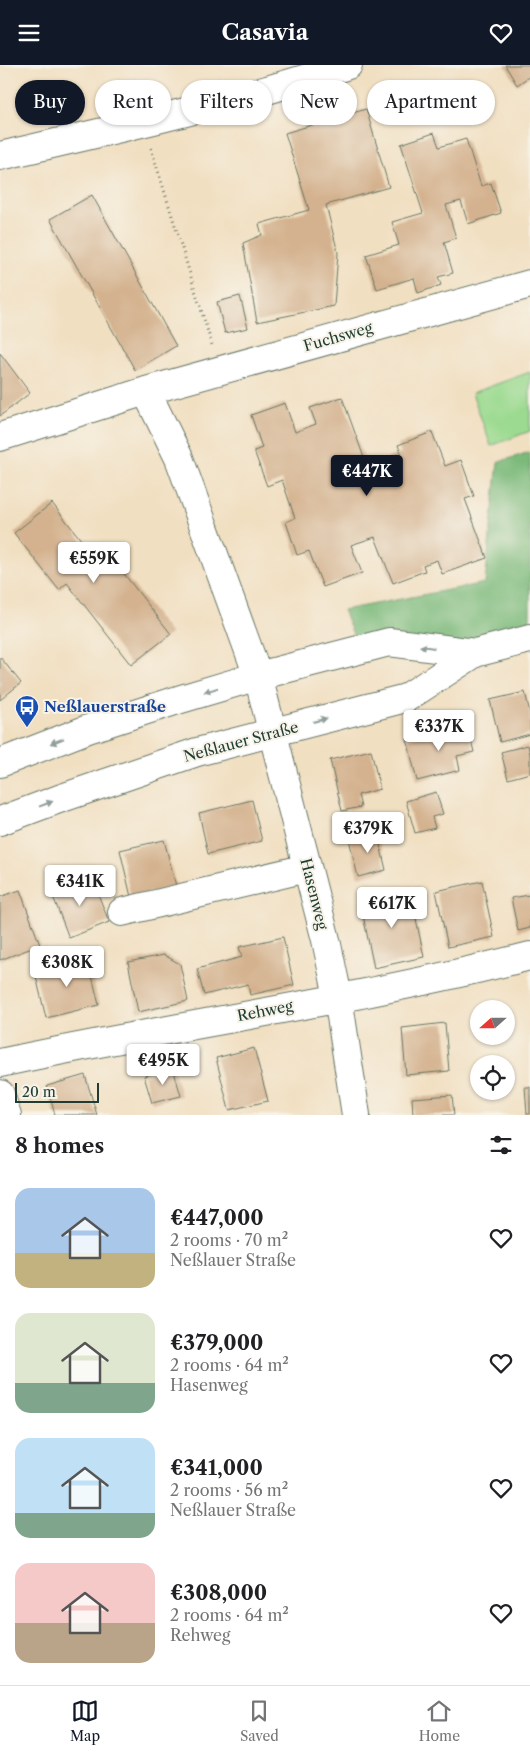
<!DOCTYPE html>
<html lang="en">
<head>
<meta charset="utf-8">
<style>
	:root { --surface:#fff; --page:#f6f6f6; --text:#202124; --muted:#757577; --line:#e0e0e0; --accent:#111827 }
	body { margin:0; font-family:"Libre Caslon Text",serif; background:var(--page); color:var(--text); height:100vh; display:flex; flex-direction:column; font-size:19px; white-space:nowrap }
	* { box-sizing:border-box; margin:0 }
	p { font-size:16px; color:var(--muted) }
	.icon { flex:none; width:28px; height:28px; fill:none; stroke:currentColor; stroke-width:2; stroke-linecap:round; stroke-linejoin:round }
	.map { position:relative; height:1050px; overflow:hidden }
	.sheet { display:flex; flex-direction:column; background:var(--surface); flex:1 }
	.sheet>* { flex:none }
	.hud { position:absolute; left:15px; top:15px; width:500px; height:45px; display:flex; gap:10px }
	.needle { width:32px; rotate:249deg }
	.buttons { position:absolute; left:470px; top:935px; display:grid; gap:10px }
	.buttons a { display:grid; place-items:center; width:45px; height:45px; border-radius:50%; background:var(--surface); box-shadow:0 1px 4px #0004; font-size:25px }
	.scale { position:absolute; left:15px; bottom:12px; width:84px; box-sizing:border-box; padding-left:5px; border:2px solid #1f3d34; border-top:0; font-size:14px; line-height:18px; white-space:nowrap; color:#1f3d34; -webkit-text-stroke:4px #f7f3e8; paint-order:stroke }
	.price { position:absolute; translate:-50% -42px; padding:0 11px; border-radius:5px; background:#fff; color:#222; font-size:16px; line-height:32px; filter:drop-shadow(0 1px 2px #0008) }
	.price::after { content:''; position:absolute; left:50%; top:30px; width:15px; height:11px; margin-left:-8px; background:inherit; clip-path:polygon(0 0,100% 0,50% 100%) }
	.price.on { background:var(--accent); color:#fff }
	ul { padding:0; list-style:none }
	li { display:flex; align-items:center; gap:15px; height:125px; padding:0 15px }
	li span { display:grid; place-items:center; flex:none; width:140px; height:100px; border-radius:15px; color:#555 }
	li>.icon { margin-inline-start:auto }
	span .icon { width:60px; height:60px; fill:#fffc; stroke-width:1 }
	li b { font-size:21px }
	h2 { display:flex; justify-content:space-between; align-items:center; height:60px; padding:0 15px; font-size:21px }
	.pill { padding:0 18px; border-radius:22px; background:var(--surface); box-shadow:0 1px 4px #0004; font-size:18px; line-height:45px }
	.pill.on { background:var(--accent); color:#fff }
	header { display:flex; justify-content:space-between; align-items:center; height:65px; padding:0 15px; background:var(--accent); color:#fff; font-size:22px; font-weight:800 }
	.menu { display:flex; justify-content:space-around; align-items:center; height:70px; border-top:1px solid var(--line); background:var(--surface); font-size:14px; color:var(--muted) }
	.menu a { display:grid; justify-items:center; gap:2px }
	.menu .on { color:var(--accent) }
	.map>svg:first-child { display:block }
</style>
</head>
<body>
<header><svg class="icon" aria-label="menu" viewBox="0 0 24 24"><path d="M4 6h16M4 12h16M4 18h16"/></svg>Casavia<svg class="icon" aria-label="heart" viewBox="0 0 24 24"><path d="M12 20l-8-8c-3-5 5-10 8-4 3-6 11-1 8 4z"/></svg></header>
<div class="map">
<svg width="530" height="1050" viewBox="0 0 530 1050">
	<rect width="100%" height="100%" fill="#f7f3e8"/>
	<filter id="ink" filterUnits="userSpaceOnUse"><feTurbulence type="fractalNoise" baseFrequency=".02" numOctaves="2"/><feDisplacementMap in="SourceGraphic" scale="10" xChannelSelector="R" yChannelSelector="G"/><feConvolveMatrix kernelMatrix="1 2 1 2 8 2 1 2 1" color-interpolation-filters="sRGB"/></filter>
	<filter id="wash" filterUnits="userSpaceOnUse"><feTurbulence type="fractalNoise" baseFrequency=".0096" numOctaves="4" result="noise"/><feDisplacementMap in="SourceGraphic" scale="20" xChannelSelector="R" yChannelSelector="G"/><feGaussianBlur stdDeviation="1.12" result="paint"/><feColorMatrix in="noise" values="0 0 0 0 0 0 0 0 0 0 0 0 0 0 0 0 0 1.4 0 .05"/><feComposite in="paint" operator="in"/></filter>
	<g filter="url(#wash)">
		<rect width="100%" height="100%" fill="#f1dfc1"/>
		<path fill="#9bda90" stroke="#5d8c62" d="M530,307V366L491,381L472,328Z"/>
		<path fill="#7cba7a" stroke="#4e7c57" d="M530,387V565L466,580L358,581L343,545L485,518L498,397Z"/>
		<g id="blocks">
			<path fill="#d4b28f" d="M505,0H530V11L517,20Z
				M366,44L389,122L326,140L338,188L334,241L257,257L243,178L262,170L259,159L309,145L285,68Z
				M434,68L439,82L466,74L481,121L491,118L501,148L468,159L461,136L446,140L456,173L444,177L453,208L438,212L441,220L418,228L414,213L377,224L366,190L399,180L392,157L423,148L401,79Z
				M92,130L176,281L135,305L50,154Z
				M240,231L248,263L225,268L217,237Z
				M0,288L30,328L0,351Z
				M342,332L367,401L401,388L398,380L432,367L445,401L461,395L474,431L465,434L487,493L442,509L437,495L423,500L425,506L393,518L375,472L351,480L362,508L323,522L309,486L297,490L286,457L295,453L282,415L267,421L254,386L262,383L251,350L285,338L295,367L316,359L310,343Z
				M52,438L97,495L107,487L171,569L131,600L67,518L59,525L14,468Z
				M0,592L21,618L0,635Z
				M525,627L530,648V669L500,677L490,635Z
				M467,659L474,687L457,691L460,705L417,716L407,674Z
				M528,680L530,689V708L508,714L501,687Z
				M371,685L380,724L358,730L361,742L342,746L330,695Z
				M436,727L443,749L432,752L435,763L415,768L406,736Z
				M252,735L262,776L208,789L199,748Z
				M377,767L386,805L358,812L349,774Z
				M164,775L176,821L131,832L120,785Z
				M91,811L109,857L69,873L51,826Z
				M482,816L494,872L448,882L436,826Z
				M20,825L40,880L0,895V832Z
				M410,825L424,892L374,903L360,836Z
				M530,830V863L518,866L511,833Z
				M283,872L294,920L250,930L248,919L204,930L197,904L242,892L239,882Z
				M164,890L180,899L188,936L138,947L128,897Z
				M88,894L99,940L46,953L35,907Z
				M445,958L449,1006L406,1010L402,963Z
				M254,983L268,1036L229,1045L216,993Z
				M173,1003L181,1031L152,1038L144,1011Z
				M85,1010L97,1050H55L47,1021Z
				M525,1022H530V1049H527Z
				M452,1030L454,1050H413L412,1033Z"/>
		</g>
	</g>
	<g filter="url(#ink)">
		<use href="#blocks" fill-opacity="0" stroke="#687665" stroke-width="1"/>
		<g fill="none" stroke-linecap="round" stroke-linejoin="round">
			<g stroke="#687665" stroke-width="30">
				<path id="minor" d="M0,91C117,64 234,38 348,0
					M146,326L179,393L258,611L326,875L338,932L356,1050
					M0,372L146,326L530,219
					M122,847L307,803
					M0,998C176,960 355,936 530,891
					M0,1029L7,1050"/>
			</g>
			<g stroke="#687665" stroke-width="30">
				<path id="major" d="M0,698L88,664L181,634L258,611L389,577L475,588
					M0,756L59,734L197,687L406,633L475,588L530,574"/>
			</g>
			<path stroke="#687665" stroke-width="3" stroke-dasharray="1 4" stroke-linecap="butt" d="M151,83L212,280"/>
			<use href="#minor" stroke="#fff" stroke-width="28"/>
			<use href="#major" stroke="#fff" stroke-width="28"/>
		</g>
		<defs><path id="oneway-solid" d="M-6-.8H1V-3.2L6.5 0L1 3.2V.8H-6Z" transform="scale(1.25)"/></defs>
		<g fill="#8f9e9a">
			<use href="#oneway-solid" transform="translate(427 582) rotate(-173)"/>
			<use href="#oneway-solid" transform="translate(211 625) rotate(163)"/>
			<use href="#oneway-solid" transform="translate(320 655) rotate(-15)"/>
			<use href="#oneway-solid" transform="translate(57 676) rotate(159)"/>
			<use href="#oneway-solid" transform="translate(46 739) rotate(-21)"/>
		</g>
	</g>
	<defs>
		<g id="bus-pin" transform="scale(1.25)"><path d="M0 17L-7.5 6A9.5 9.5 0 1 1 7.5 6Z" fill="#1a4fb4" stroke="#f7f3e8"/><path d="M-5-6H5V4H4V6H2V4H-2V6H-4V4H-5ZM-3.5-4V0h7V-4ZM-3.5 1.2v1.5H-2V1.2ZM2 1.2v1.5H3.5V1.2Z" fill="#fff"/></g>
	</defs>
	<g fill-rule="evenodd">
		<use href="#bus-pin" x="27" y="642"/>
	</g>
	<g text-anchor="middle" stroke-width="4" stroke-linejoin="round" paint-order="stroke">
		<g font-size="15" fill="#1f3d34" stroke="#f7f3e8">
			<text transform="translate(338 272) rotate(-16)" y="5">Fuchsweg</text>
			<text transform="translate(241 677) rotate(-15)" y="5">Neßlauer Straße</text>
			<text transform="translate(314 829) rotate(76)" y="5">Hasenweg</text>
			<text transform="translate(265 946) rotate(-11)" y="5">Rehweg</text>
		</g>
		<g font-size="15" font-weight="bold" fill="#164399" stroke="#f7f3e8" text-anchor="start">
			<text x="44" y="647">Neßlauerstraße</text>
		</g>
	</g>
</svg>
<div class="buttons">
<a><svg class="needle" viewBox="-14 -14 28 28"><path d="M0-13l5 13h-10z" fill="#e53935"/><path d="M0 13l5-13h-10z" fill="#757577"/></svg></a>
<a><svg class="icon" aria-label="locate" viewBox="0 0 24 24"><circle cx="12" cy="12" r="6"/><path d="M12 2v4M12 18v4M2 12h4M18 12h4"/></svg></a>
</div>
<div class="scale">20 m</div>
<b class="price on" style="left:367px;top:432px">€447K</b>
<b class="price" style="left:94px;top:519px">€559K</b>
<b class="price" style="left:439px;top:687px">€337K</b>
<b class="price" style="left:368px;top:789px">€379K</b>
<b class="price" style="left:80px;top:842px">€341K</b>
<b class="price" style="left:392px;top:864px">€617K</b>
<b class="price" style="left:67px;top:923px">€308K</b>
<b class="price" style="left:163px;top:1021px">€495K</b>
<div class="hud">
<a class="pill on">Buy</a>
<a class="pill">Rent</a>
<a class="pill">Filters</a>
<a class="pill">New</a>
<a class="pill">Apartment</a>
</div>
</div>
<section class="sheet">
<h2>8 homes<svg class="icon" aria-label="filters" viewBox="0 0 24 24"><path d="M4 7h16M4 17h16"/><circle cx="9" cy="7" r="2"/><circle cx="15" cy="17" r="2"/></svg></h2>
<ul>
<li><span style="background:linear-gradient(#a9c7e8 65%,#c2b280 0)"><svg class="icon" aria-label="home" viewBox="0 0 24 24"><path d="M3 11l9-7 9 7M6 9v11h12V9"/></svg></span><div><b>€447,000</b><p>2 rooms · 70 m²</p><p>Neßlauer Straße</p></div><svg class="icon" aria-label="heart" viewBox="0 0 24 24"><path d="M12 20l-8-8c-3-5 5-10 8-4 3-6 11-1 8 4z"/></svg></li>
<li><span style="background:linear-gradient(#dfe7d0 70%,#7fa58c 0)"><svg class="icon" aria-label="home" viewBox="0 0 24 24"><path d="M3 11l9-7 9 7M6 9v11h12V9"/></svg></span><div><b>€379,000</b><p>2 rooms · 64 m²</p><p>Hasenweg</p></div><svg class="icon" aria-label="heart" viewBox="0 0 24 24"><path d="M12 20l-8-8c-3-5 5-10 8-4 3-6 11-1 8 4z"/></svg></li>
<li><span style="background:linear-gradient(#bfe0f5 75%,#7fa58c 0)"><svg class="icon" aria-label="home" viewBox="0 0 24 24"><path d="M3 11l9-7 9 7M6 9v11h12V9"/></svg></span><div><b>€341,000</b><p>2 rooms · 56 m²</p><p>Neßlauer Straße</p></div><svg class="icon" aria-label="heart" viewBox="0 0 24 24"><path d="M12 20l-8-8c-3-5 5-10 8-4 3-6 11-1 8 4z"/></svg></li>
<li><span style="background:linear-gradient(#f6c9c9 60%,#b9a48a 0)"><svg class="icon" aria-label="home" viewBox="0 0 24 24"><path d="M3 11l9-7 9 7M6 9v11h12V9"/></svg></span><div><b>€308,000</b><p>2 rooms · 64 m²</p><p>Rehweg</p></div><svg class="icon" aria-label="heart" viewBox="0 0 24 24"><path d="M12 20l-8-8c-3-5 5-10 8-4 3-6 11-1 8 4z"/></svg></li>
</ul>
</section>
<nav class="menu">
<a class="on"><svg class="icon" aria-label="map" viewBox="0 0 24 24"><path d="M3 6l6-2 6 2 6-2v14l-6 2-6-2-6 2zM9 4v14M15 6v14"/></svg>Map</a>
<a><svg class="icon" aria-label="saved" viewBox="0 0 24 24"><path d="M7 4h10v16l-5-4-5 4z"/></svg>Saved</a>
<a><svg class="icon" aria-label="home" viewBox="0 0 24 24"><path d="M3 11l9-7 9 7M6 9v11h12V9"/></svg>Home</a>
</nav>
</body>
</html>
